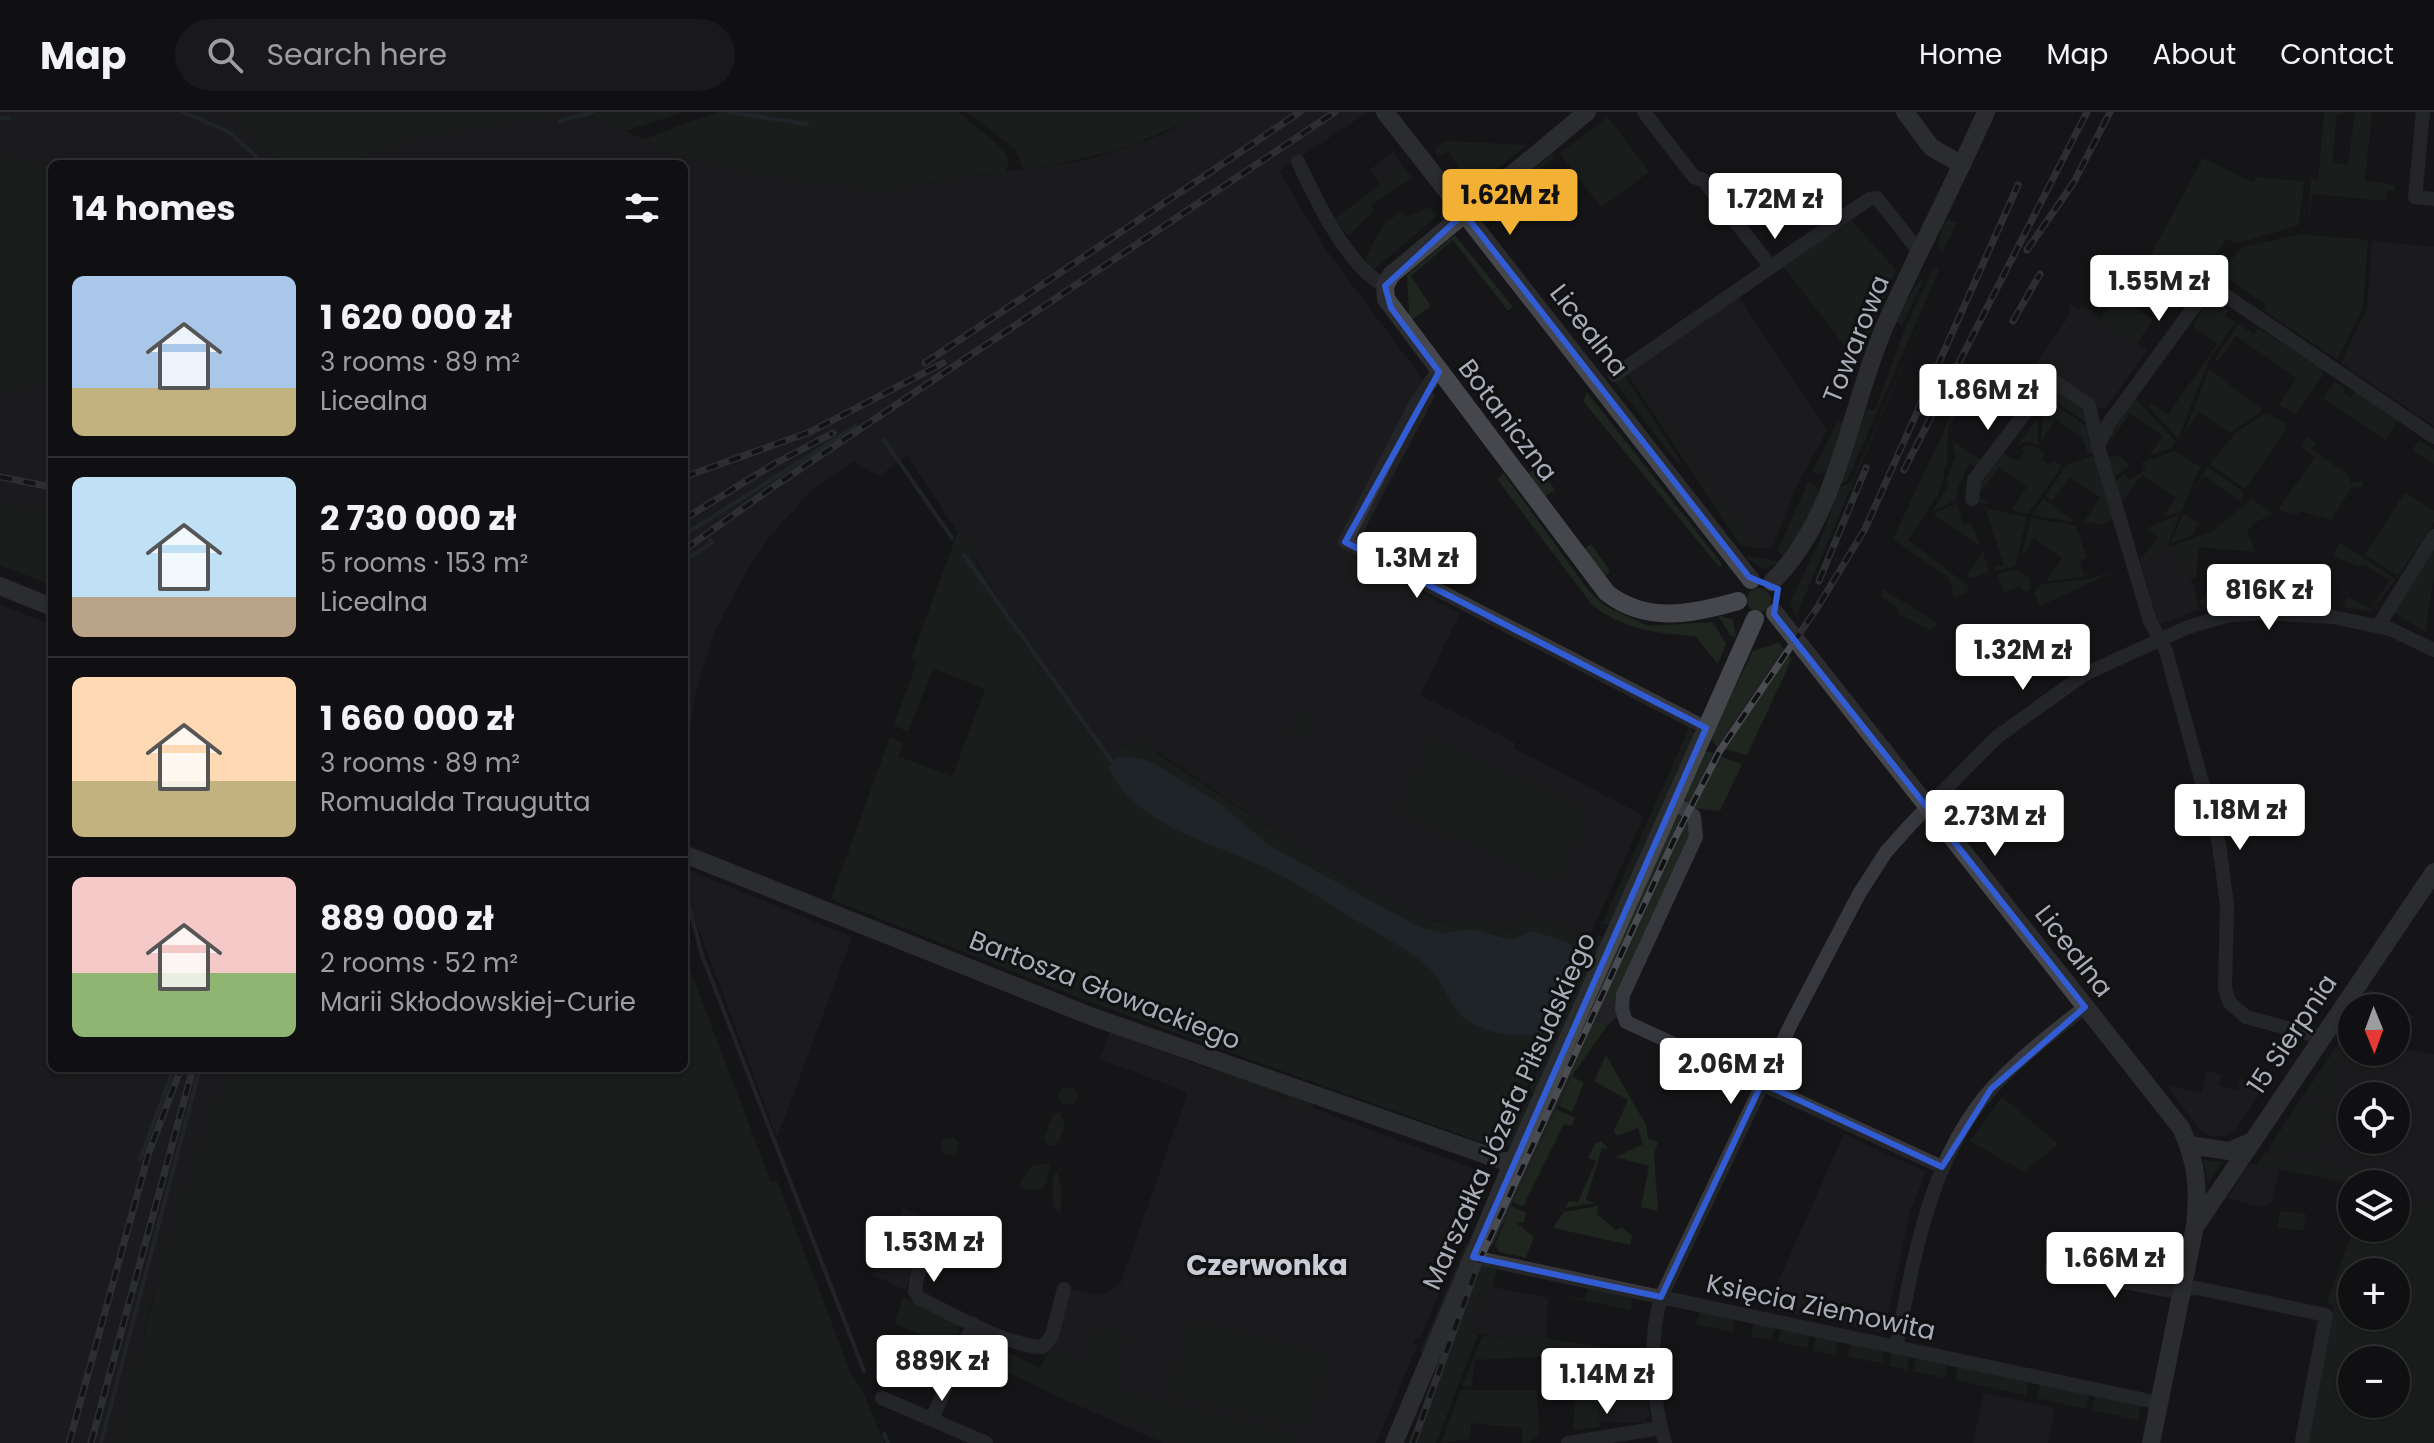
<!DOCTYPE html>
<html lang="en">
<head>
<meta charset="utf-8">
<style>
	:root { --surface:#101012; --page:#19191b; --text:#f1f3f6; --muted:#9c9d9f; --line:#303032; --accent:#f2b134 }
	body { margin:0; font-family:Poppins,sans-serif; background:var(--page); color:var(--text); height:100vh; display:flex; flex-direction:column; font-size:30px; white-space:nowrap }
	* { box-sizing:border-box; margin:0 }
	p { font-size:26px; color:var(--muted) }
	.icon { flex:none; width:44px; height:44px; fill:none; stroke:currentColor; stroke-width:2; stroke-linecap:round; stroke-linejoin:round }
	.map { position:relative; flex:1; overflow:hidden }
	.side { position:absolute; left:48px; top:48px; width:640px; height:912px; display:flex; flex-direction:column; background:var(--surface); border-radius:12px; box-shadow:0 2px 6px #0004,0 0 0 2px var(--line) }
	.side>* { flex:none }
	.needle { width:52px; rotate:179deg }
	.buttons { position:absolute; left:2338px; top:882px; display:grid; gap:16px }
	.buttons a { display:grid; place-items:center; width:72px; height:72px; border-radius:50%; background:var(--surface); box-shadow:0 2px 6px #0004,0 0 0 2px var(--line); font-size:40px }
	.price { position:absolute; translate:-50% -68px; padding:0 18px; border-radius:8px; background:#fff; color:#222; font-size:26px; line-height:52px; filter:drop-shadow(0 2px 4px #0008) }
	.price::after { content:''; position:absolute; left:50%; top:48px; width:24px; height:18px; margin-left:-12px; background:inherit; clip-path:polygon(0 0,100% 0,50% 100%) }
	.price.selected { background:var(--accent); color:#111 }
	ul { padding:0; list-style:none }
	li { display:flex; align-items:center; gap:24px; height:200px; padding:0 24px }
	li+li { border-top:2px solid var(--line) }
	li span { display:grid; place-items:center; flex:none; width:224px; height:160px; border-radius:12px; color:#555 }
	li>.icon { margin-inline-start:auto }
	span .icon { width:96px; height:96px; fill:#fffc; stroke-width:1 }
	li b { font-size:34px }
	h2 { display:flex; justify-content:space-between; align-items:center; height:96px; padding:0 24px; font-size:34px }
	header { display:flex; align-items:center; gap:48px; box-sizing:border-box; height:112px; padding:0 40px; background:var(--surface); border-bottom:2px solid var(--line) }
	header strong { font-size:38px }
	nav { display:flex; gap:44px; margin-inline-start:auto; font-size:28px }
	.search { width:560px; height:72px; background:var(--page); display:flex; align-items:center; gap:20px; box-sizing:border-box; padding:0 28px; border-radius:44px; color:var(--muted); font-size:30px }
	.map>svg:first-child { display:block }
</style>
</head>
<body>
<header>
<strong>Map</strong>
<div class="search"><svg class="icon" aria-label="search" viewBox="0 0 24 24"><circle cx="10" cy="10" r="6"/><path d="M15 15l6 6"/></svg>Search here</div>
<nav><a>Home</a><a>Map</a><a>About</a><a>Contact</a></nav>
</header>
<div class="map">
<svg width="2434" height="1331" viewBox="0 0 2434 1331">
	<rect width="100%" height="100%" fill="#161618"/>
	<path fill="#222225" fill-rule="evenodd" d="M0,0H226L238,7L278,52L33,53L0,44Z
		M560,0H583L667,38L756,62L881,77L1087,48L1161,23L1203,0H1368L1279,59L1327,139L1435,284L1359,428L1355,447L1460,501L1420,583L1515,631L1514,636L1644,704L1587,829L1559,814L1520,805L1513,821L1500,815L1498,818L1422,806L1312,750L1302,738L1158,640L1127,631L1111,640L1086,626L1046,570L980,454L907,344L879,364L854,349L811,379L771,423L743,465L713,523L697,576L685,641L684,670V52H349L409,25Z
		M1394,39L1404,56L1380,73L1370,58Z
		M2372,129L2434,135V314L2341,251L2367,196Z
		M1739,185L1827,318L1796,375L1771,436H1753L1628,263Z
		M2070,192L2079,197L2082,193L2147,238L2106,296L2102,297L2037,251L2069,204Z
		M52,268V403L0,393V278Z
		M2180,431L2200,497L2159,513L2140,447Z
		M0,493L52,513V956H233L182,1091L150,1197L119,1331H0Z
		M1782,535L1788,543L1705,668L1604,882L1619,893V903L1607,914L1594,907L1567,963L1571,964L1492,1135L1484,1132L1698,669L1727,617Z
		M685,757L852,825L777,1026L693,802Z
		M2370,877L2414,905L2399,926L2398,936L2434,943V1090L2428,1089L2425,1098L2396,1092V1072H2354L2279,1057L2272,1089L2262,1096L2228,1086L2250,1051L2258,1053L2342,926L2338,924L2352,904V940H2396V896H2357ZM2352,984H2396V1028H2352Z
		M1110,920L1488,1062L1420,1227L1416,1225L1413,1231L1417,1234L1376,1331H1164L1068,1289L1080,1248L1049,1240L1068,1176L1099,1184L1120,1173L1188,980L1100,947Z
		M2207,959L2221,962L2219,974L2237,978L2240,967L2267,971L2235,1019L2227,1024H2212L2202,1020L2166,973L2202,982Z
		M1844,1022L1926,1060L1910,1100L1884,1221L1772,1197L1779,1168Z
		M903,1096L935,1110L905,1178L873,1163Z
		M1474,1153L1481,1155L1416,1331H1409Z
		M1482,1173L1548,1186L1546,1226L1530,1231L1465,1219Z
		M1601,1235L1641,1243L1646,1311L1599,1310Z
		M1984,1281L2055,1296L2048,1331H1973Z"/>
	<path fill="#1e261f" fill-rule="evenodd" d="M226,0H560L409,25L349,52H278L238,7Z
		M583,0H684L625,19Z
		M718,0H958L1004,38L1009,50L1006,59L881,77L756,62L667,38L644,27Z
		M967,0H1203C1143,33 1090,48 1023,57L1015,37Z
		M2324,0H2347L2337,3L2332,50L2348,53L2355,0H2372L2365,69L2395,73L2394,79L2387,78L2386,89L2312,82L2308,116L2311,66L2318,70Z
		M1608,5L1649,60L1601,95L1560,41Z
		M1446,29H1447L1527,33L1467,80L1456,66L1462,61L1448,39L1438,44L1434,38Z
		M1552,42L1555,45L1487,100H1481Z
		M0,44L33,53H52V268L0,278Z
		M2203,46L2254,71L2255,65L2304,69L2299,113L2238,131L2227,127L2191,175L2148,148Z
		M1404,56L1412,65L1371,93L1374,98L1351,122H1346L1335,106Z
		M1430,95L1436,105L1373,158L1365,147L1383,113L1402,99L1407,105Z
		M1850,107L1896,158L1857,250L1783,154Z
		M1949,108L1957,111L1942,141L1938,133L1943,111Z
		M2301,122L2368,128L2363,196L2337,247L2265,199L2264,191L2222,162L2240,136Z
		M1455,123L1513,195L1508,199L1453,128L1411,164L1431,194L1410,209L1406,204L1409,201L1407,163Z
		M1934,155L1939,158L1847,369L1841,371L1866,298H1875L1905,216Z
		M1943,160L1797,502L1801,512L1790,491L1822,424L1840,375L1851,371Z
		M1920,167L1923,169L1902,214L1895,207Z
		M2116,184L2153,208L2137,231L2101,207Z
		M2209,186L2229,198L2225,204L2235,210L2210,246L2178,327L2149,295L2152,292L2168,303L2217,232L2193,214Z
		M2238,212L2254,222L2258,216L2323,257V263L2296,302L2279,293L2297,266L2236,224L2218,249L2215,247Z
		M1974,252L1987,259L1971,281L1964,276Z
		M2209,257L2263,298L2230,321L2199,300L2184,322Z
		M1622,260L1682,351L1679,353L1614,269Z
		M1628,263L1753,436H1771L1802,368L1772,436L1741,434Z
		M2335,270L2345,277L2344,281L2351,285L2355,279L2397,309L2386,328L2323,286Z
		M2055,276L2081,295L2087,311L2045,282Z
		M1587,280L1722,452L1720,456L1583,289Z
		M2043,284L2085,313L2093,341L2088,342L2083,327L2056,307L2041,329L2044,296L2040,288Z
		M2135,286L2176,330L2173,335L2149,344L2163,324L2130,301L2112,327L2109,324Z
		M1959,287L1966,289L1948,316L1947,355H1944V366L1937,384L1908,428L1967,473L1969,480L1954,485L1949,466L1893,427Z
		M2267,301L2286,312L2287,316L2245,377L2210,352L2237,319Z
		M2038,305V333L2027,329L2018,333Z
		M1838,309L1843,311L1828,357L1819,362L1812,360Z
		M2307,325L2317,332L2311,337L2347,362L2351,371L2364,368L2362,375H2352L2331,408L2300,399L2298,402L2278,398L2315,345L2301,334Z
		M2419,328L2434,338V352L2412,338Z
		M1954,330L1984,351L1978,356L1969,351L1959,373L1957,387L1932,400L1949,372L1946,370L1956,342L1953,341Z
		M2027,334L2038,336L2045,342L2042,348L2050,353L2053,348L2062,354L2028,402L2011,398L2027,375L1999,355L1978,384L1989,392L1975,390L1977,377L2003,341L2018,349L2025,340L2021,336Z
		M2175,339L2200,355L2181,400L2163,405L2176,385L2142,363L2121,391L2115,370L2124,362L2130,368L2146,357L2141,351Z
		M2119,343L2130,353L2113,366L2108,346Z
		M2094,344L2113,407L2102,413L2084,410L2100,386L2070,365L2052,389L2045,384L2066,353Z
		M1539,354L1555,378L1544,385L1525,364Z
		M2207,355L2244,380L2241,390L2205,364L2190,385Z
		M1504,362L1589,479L1605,494L1648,514L1713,510L1726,532L1718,552L1695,524C1656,521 1626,518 1593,494L1497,367Z
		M1808,370L1817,376L1818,387L1786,444L1777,440Z
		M2405,380L2434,399V410L2398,464L2365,443Z
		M2043,387L2072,408L2073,410L2032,403Z
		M2252,387L2272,402L2254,411L2247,420L2256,440L2199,435L2196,466L2190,465L2180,431L2213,419Z
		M1957,391L1963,413L1971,411L1981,435L1933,402Z
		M0,393L52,403V473L0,453Z
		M1975,394L2027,405L2015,454L1996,459L1994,454H2004L1986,398Z
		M2183,402L2198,411L2194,422L2170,432Z
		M2179,403L2167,437L2141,447L2158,425L2147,416Z
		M2031,406L2076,414L2087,446L2079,449L2085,465L2046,470L2062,446L2034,426L2022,443Z
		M958,419L1046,570L1086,626L1111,640L1137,628L1302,738L1312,750L1422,806L1446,811L1477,807L1513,821L1520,804L1559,814L1587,829L1501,1037L1087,889L831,787L890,625L903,631L898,644L952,665L985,577L933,556L908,620L894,613L917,550L911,547Z
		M2340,431L2396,467L2371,499L2343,495L2348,485L2371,497L2390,468L2362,452L2360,455L2333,444Z
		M1591,432L1610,459L1606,464L1584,437Z
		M2434,434V467L2425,520L2392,499Z
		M1983,440L1989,460L1971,466L1967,463Z
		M1748,444L1780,450L1764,457L1745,445Z
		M2016,457L2031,467L2030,478L2025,479L2020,474L2004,480L1997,462Z
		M2115,459L2040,494L2034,481L2041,472L2088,467Z
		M2215,470L2246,489L2247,490L2203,497L2200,489Z
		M1747 488a12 12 0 1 1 24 0a12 12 0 1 1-24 0Z
		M1882,477L1936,510L1937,514L1930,518L1899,502L1896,495L1881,485Z
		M1718,503L1733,508L1736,525L1730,523Z
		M1779,531L1782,535L1717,635L1710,626L1753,539Z
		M1788,543L1792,547L1747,643L1724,637Z
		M1304,597L1312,601L1299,627L1291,623Z
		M1689,616L1695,622L1611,812H1602Z
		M1434,627L1587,700L1553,771L1400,697Z
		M1704,639L1714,641L1688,692L1684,685Z
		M1720,644L1742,652L1720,699L1692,696Z
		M1678,697L1684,698L1490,1120Z
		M1688,705L1692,723L1619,893L1604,883Z
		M1598,822L1604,828L1535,984L1528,981Z
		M684,842L771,1070L777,1069L852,1264L863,1279L884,1331H119C147,1203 180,1076 233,956H684Z
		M1593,907L1607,914L1572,964L1584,971L1572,1000L1558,993L1571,965L1567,962Z
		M2336,936L2340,937L2331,987L2304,983Z
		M1606,943L1646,1013L1648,1026L1658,1030L1654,1043L1658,1099L1641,1095L1649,1054L1616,1045L1643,1032L1638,1016L1617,1024L1614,1019L1628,988L1594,969Z
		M1215,955L1313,991V998L1289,989V986L1210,959Z
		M1059 984a9 9 0 1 1 18 0a9 9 0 1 1-18 0Z
		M1528,984L1533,987L1512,1033L1504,1038Z
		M2002,985L2058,1032L2024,1060L1970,1029Z
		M2298,992L2328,997L2320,1037L2313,1042L2270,1035Z
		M1556,997L1575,1006L1571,1014L1564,1012L1523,1095L1513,1090Z
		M1060,1001L1065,1012L1061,1025L1054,1034L1048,1033L1044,1027L1053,1002Z
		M941 1034a9 9 0 1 1 18 0a9 9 0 1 1-18 0Z
		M1601,1029L1609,1037L1602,1036L1586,1088L1594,1091L1565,1096L1569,1089L1578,1090L1596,1049L1588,1046L1595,1032Z
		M2264,1042L2362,1061L2367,1072L2257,1053Z
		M2203,1048L2223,1050L2208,1071L2207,1068Z
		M1050,1052L1047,1071L1040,1078L1021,1076L1020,1070L1032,1053Z
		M1062,1052L1058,1063L1062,1077L1060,1100L1053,1094L1052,1067Z
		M2428,1089L2434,1090V1331H2308L2334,1194L2327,1190L2354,1116H2396V1092L2425,1098ZM2352,1160H2396V1204H2352ZM2352,1248H2396V1292H2352Z
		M1511,1094L1527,1101L1523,1111L1515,1110L1534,1125L1526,1146L1499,1140L1495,1133Z
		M1598,1094L1597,1102L1616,1118L1622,1115L1632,1124L1630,1133L1553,1116L1564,1100Z
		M2280,1099L2306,1102L2303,1119L2278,1115Z
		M1466,1131L1469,1132L1424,1241L1420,1240Z
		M1488,1154L1497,1157L1492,1175L1482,1174L1465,1219L1478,1222L1436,1331H1416L1481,1155Z
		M1588,1175L1632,1184L1631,1198L1549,1181L1585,1187Z
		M903,1185L955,1209L960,1220L952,1236L895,1212Z
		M1700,1199L1735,1206L1733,1220L1696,1212Z
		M1191,1209L1324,1243L1306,1314L1173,1281Z
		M1754,1211L1775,1216L1772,1228L1751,1224Z
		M1098,1216L1125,1224L1102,1298L1076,1290Z
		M1781,1217L1810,1223L1807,1236L1778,1230Z
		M1483,1223L1530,1231L1532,1224L1601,1235L1599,1315L1573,1318L1577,1265L1561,1264L1556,1244L1474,1248L1472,1275L1462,1274Z
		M1816,1224L1838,1229L1835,1243L1813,1238Z
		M983,1229L1040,1256L1049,1240L1080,1248L1068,1289L968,1242L973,1233Z
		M1851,1232L1884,1239L1882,1251L1848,1245Z
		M1641,1240H1645L1649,1304L1646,1307Z
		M1892,1241L1910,1245L1907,1258L1889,1254Z
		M1916,1246L1947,1253L1945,1266L1913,1259Z
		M1958,1255L2028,1270L2026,1283L1955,1268Z
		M2040,1272L2089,1283L2086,1297L2037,1286Z
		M1111,1276L1158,1289L1151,1313L1105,1300Z
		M1461,1278H1537L1539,1322L1529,1331H1522V1316L1471,1311L1469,1327L1441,1331Z
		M2095,1284L2140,1294L2138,1308L2092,1298Z
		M1164,1291L1182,1295L1174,1328L1156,1324Z
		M1189,1297L1207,1302L1199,1331H1180Z
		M1212,1302L1292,1324L1290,1331H1205Z"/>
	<path fill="#2c353c" d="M1134,645L1150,649L1219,691L1270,734L1419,815L1443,821L1472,817L1511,828L1533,819L1571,832L1573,845L1539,920C1519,929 1475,919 1460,902C1448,888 1443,871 1430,857C1416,843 1396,832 1379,822C1341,800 1304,774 1264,755C1206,727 1141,717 1108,656L1117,646Z"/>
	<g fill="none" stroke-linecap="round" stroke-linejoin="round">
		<path stroke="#2c353c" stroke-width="4" d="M183,0L229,20L257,45
			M728,0L807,12
			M0,6H9
			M560,9L593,0
			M884,328L952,426
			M684,423L856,314
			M964,443L1113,651
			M684,449L712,431L710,428
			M684,775L702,843L864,1259
			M140,1047L174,956
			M884,1322L888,1331
			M101,1331L200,956"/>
		<path stroke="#37383d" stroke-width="14" d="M1644,0L1694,65L1703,68L1771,155
			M2423,0L2415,85L2434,87
			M1298,50C1317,89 1346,153 1385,174
			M1438,259L1415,293L1345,430L1706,616
			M1615,263L1869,87L1877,86L1921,142
			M1972,387L1974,368L2051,267L2089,293L2098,334
			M2379,513L2434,424
			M1674,690L1694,704L1696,725L1623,883L1622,897L1626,910L1942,1055
			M2321,925L2246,905L2229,890L2225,876L2227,793L2219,732L2166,539L2150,509L2098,334L2109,311L2210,173L2434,325
			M938,1117L917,1165L915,1179L919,1186C953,1202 1006,1234 1043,1235L1052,1223L1064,1177
			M1473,1145L2159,1291
			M2051,1156L2165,1178L2197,1176L2326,1203L2302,1329
			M1896,1236C1914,1146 1929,1046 1993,975C2021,945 2053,920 2085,895
			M882,1286L986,1331
			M932,1307L973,1212
			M1568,1331L1660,1316
			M1665,1331C1652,1286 1648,1230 1661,1185L1792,910L1859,782L1886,740L1911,712L1997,625L2085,562L2188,515L2226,504L2261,501L2333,505L2390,517L2434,538"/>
		<path stroke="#45474d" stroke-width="18" d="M1385,0L1751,468
			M1587,0L1391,163L1385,174L1386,187L1607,481C1647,512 1693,502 1738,489
			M1905,0L1931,35L1962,53
			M1772,470C1839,404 1848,300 1884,216C1916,143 1954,73 1986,0
			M0,474L52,495
			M1775,501L2181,1016C2197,1049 2199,1079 2195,1114L2151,1331
			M684,742L1093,905L1512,1052
			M2189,1033L2229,1039L2251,1030
			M2197,1112L2434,760
			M1394,1331L1512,1052L1755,507"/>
		<g stroke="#4a4c52" stroke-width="7">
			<path id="rail" d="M2027,138L2074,70L2110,0
				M2013,209L2040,162
				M925,251L1300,0
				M1904,358L2087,0
				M0,365L52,375
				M684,365L810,320L943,251
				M684,407L774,352L833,321
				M684,438L776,373L1335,0
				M1819,469L1866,356
				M69,1331L149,1040L181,956
				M91,1331L193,956
				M1413,1331L1480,1147L1674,728L1719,640L1817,496L1865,417L2018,73"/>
		</g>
		<use href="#rail" stroke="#111113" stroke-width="4" stroke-dasharray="12" stroke-linecap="butt"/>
	</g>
	<path d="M0 0H2434V1331H0ZM1464,101L1749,465L1778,477L1774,502L2085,895L1991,977L1942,1055L1762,971L1661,1185L1473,1145L1706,616L1345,430L1439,260L1391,196L1385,174Z" fill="#161618" fill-opacity=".55" fill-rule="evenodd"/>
	<path fill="none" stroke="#325cd3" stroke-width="6" stroke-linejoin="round" d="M1464,101L1749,465L1778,477L1774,502L2085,895L1991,977L1942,1055L1762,971L1661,1185L1473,1145L1706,616L1345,430L1439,260L1391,196L1385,174Z"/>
	<g text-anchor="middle" stroke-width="6" stroke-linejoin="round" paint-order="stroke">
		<g font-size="26" fill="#a8adb8" stroke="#111113">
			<text transform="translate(1589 218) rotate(52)" y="9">Licealna</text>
			<text transform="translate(1856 227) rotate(-68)" y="9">Towarowa</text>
			<text transform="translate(1508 308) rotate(53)" y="9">Botaniczna</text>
			<text transform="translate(2074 839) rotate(52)" y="9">Licealna</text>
			<text transform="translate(1105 878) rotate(21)" y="9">Bartosza Głowackiego</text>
			<text transform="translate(2292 922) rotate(-56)" y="9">15 Sierpnia</text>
			<text transform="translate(1509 999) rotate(-66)" y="9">Marszałka Józefa Piłsudskiego</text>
			<text transform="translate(1821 1195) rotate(12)" y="9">Księcia Ziemowita</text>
		</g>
		<g font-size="28" font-weight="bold" fill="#c9ccd4" stroke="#111113">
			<text x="1267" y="1163">Czerwonka</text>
		</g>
	</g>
</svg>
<div class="buttons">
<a><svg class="needle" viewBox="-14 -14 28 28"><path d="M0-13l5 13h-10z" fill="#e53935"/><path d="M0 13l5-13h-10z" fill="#9c9d9f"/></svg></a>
<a><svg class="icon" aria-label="locate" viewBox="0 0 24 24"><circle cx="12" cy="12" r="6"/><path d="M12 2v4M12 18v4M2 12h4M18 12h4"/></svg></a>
<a><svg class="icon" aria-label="layers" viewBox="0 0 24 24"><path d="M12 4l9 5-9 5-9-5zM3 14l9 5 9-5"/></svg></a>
<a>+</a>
<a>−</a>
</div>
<b class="price selected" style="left:1510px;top:125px">1.62M zł</b>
<b class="price" style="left:1775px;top:129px">1.72M zł</b>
<b class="price" style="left:2159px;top:211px">1.55M zł</b>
<b class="price" style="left:1988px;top:320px">1.86M zł</b>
<b class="price" style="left:1417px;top:488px">1.3M zł</b>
<b class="price" style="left:2269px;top:520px">816K zł</b>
<b class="price" style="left:2023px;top:580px">1.32M zł</b>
<b class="price" style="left:2240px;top:740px">1.18M zł</b>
<b class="price" style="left:1995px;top:746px">2.73M zł</b>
<b class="price" style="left:1731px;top:994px">2.06M zł</b>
<b class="price" style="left:934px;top:1172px">1.53M zł</b>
<b class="price" style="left:2115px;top:1188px">1.66M zł</b>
<b class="price" style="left:942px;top:1291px">889K zł</b>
<b class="price" style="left:1607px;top:1304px">1.14M zł</b>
<section class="side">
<h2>14 homes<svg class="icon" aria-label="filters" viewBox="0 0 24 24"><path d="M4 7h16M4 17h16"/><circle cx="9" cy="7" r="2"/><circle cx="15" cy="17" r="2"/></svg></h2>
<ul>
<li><span style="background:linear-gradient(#a9c7e8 70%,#c2b280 0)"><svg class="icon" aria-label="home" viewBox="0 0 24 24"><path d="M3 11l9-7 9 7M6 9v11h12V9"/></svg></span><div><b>1 620 000 zł</b><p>3 rooms · 89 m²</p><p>Licealna</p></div></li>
<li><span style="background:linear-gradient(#bfe0f5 75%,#b9a48a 0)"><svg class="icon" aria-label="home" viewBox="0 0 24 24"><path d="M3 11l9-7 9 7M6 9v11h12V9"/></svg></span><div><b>2 730 000 zł</b><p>5 rooms · 153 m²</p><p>Licealna</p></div></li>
<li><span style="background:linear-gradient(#ffd9b3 65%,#c2b280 0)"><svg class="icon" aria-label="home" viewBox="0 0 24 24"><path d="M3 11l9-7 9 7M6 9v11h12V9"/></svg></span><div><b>1 660 000 zł</b><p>3 rooms · 89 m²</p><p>Romualda Traugutta</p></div></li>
<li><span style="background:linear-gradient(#f6c9c9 60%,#8fb573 0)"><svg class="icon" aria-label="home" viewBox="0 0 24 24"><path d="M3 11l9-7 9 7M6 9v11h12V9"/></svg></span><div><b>889 000 zł</b><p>2 rooms · 52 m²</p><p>Marii Skłodowskiej-Curie</p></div></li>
</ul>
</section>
</div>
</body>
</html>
